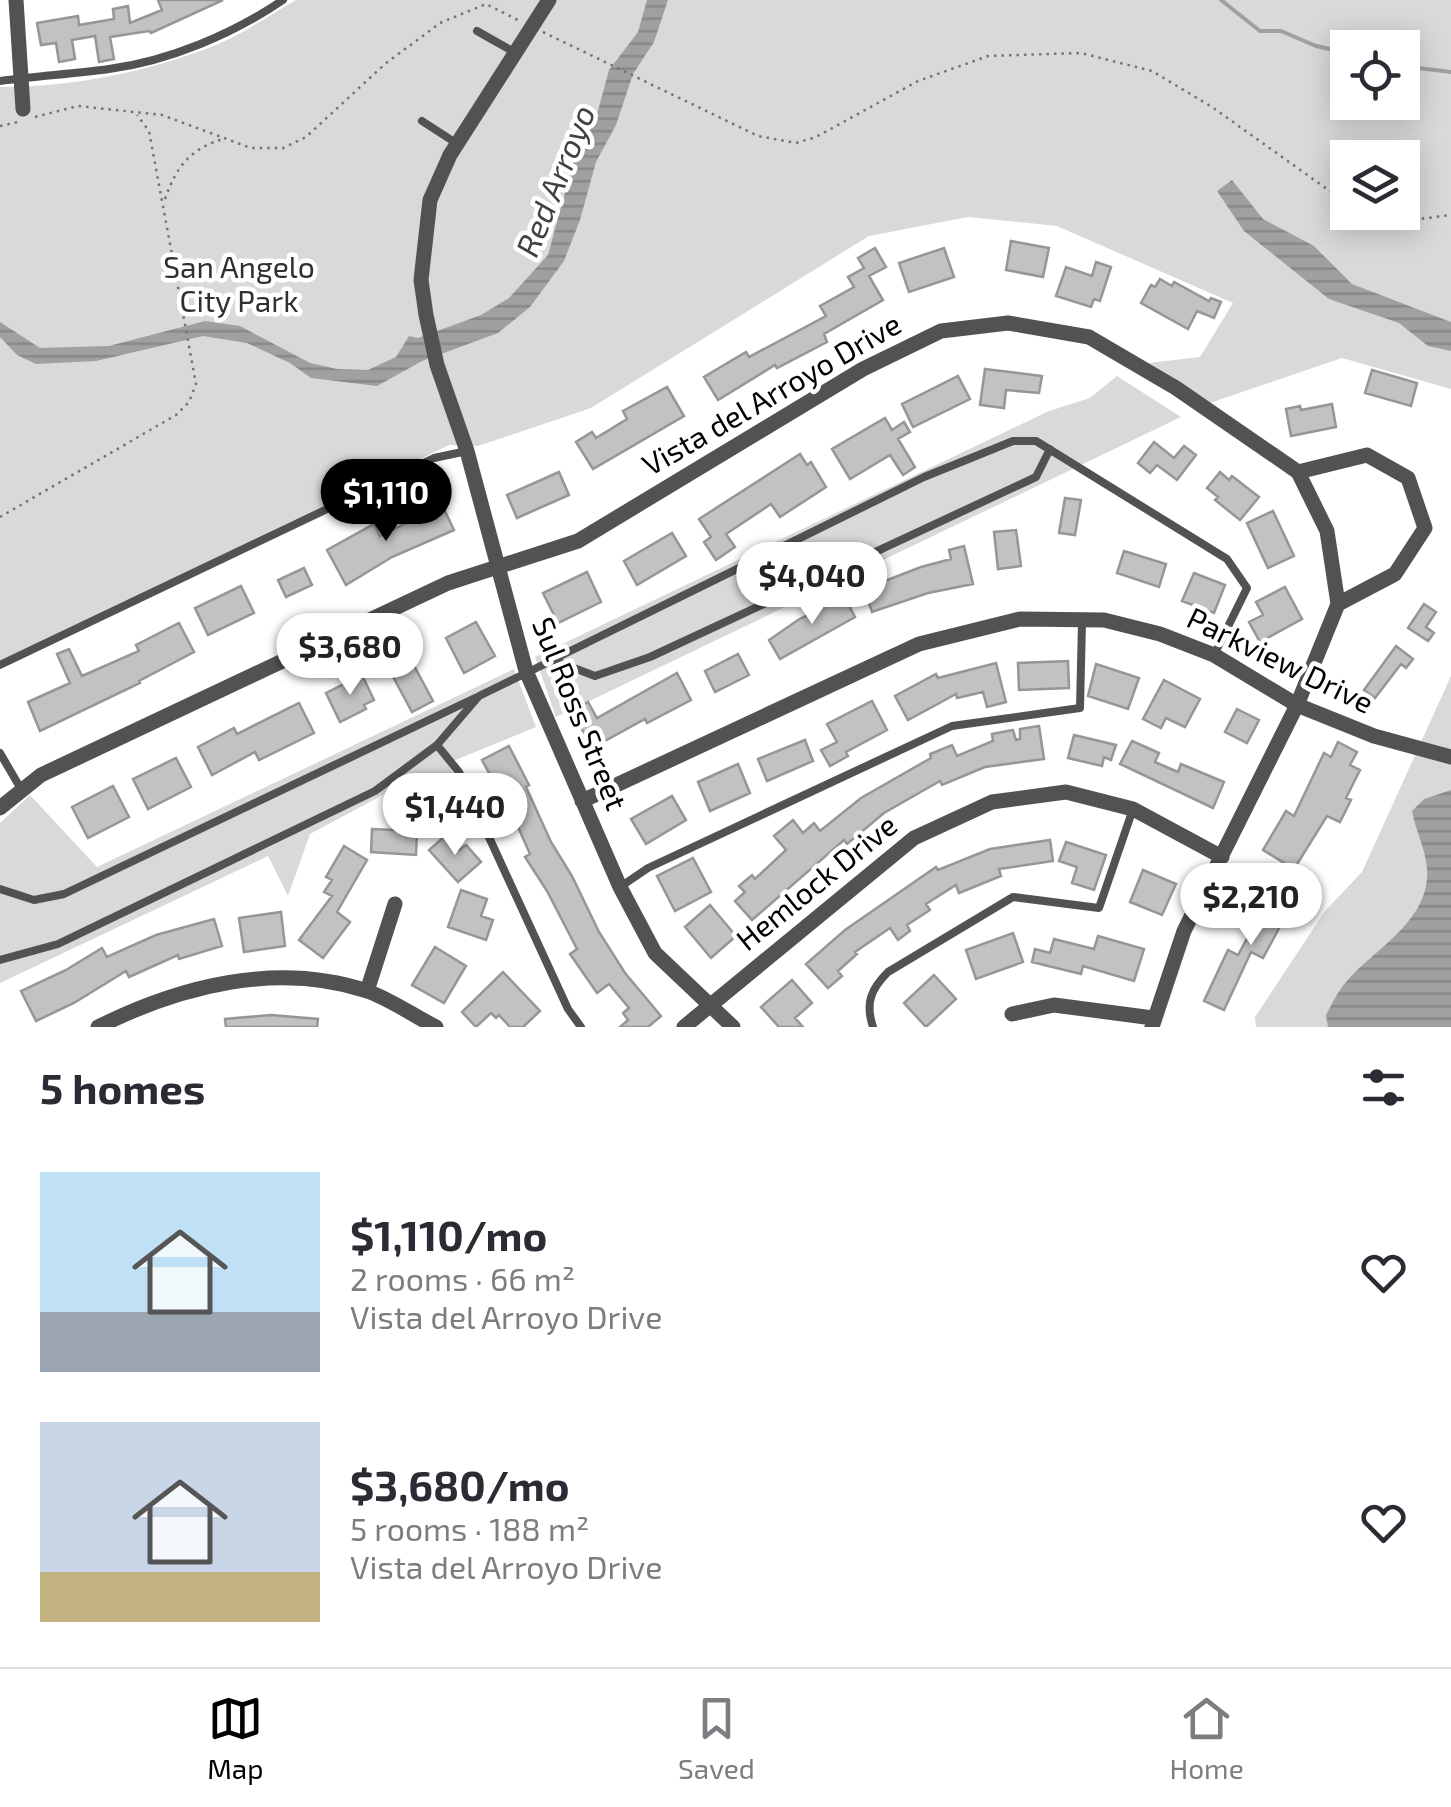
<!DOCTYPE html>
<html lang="en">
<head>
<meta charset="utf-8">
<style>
	:root { --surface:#fff; --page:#f2f2f3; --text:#2b2b33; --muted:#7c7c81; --line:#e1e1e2; --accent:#000 }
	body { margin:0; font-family:"Exo 2",sans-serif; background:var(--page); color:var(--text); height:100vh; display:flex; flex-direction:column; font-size:38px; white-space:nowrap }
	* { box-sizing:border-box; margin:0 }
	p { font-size:32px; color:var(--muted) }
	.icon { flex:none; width:55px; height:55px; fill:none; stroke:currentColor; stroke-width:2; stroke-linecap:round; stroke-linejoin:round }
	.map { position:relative; height:1027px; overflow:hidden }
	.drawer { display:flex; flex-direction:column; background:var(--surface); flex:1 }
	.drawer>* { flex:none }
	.fabs { position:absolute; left:1330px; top:30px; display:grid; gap:20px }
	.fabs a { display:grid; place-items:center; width:90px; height:90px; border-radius:0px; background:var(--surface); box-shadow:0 5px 25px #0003; font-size:50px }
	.price { position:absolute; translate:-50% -85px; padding:0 22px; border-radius:35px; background:#fff; color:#222; font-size:32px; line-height:65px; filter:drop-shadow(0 2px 5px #0008) }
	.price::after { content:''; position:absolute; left:50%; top:60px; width:30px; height:22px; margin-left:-15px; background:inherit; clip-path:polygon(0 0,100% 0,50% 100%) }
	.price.active { background:var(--accent); color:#fff }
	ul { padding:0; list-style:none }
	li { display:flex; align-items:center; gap:30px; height:250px; padding:0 40px }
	li span { display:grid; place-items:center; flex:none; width:280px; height:200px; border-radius:0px; color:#555 }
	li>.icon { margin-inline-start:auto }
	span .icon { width:120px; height:120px; fill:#fffc; stroke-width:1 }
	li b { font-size:42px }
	h2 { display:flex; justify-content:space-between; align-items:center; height:120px; padding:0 40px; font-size:42px }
	.tabs { display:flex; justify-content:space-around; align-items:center; height:140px; border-top:2px solid var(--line); background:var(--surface); font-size:28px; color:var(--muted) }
	.tabs a { display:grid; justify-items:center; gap:5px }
	.tabs .active { color:var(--accent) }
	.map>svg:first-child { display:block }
</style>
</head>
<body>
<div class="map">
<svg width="1451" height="1027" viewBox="0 0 1451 1027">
	<defs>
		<pattern id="water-rules" width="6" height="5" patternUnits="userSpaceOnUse" patternTransform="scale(2.5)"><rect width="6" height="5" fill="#a0a0a0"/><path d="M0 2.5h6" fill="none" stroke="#888"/></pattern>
	</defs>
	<rect width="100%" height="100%" fill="#fff"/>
	<path fill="#d9d9d9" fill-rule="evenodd" d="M296,0H1451V389L1342,358L1210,403L1149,363L1200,357L1233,303L1057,226L968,217L869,236L591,408L478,446L449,445L0,663V87C73,87 146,72 214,46C242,35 269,15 296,0ZM1348,48H1402V102H1348ZM1348,158H1402V212H1348Z
		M1117,376L1181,417L556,717L535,657L1049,411L1090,398Z
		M514,669L536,727L448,763L470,805L411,780L310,834L288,896L268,856L0,983V823L30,795L97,867Z
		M1451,676V1027H1256L1255,1017L1325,911L1362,872Z"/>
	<path fill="url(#water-rules)" d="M647,0H668L654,42L633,74L616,125L596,162L580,220L564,261L530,307L498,333L422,361L377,386L311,378L290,363L247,343L203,336L96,361L36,364L17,355L0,337V322L40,348L109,346L205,321L240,326L310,363L337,369L368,370L396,357L409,336L418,338L481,315L509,298L548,255L573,163L596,118L609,70L638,32Z
		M1232,180L1263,219L1314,246L1352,284L1451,322V351L1428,346L1399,323L1329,299L1244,231L1217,191Z
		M1451,790V1027H1328L1326,1015C1332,1004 1338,991 1346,982C1373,950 1423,925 1427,879C1429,854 1416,834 1412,811L1424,799Z"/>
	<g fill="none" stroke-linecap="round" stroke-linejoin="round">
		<path stroke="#a0a0a0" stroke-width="4" d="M1221,0L1260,31H1281L1316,46L1348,53
			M1402,66L1451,72"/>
	</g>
	<path fill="#c2c2c2" stroke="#969696" stroke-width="2.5" d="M158,0H223L151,33L149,31L110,37L114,59L99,62L95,36L72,40L75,59L59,62L56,43L41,45L37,23L78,16L79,25L114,19L113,9L128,6L130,23L162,10Z
		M1011,241L1049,248L1043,277L1006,270Z
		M875,248L886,267L869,276L883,300L824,334L827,342L777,368L775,365L718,400L704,377L746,352L749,357L826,316L820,306L854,287L848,277L864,268L858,258Z
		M944,248L954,277L909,292L899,263Z
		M1096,262L1111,267L1100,301L1094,299L1091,307L1056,296L1066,267L1092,276Z
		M1160,279L1172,286L1174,282L1209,301L1211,298L1221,302L1214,318L1197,311L1188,329L1141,303L1151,285L1155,287Z
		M985,369L1042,376L1039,393L1006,390L1004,408L980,405Z
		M1372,370L1417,383L1411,406L1365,393Z
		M958,376L970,399L913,427L902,404Z
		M667,387L684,416L593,469L576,442L592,432L596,438L627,419L623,411Z
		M1332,404L1336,427L1291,436L1286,409L1300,406L1301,410Z
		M885,418L892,430L904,422L910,432L898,439L915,467L903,475L890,455L850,479L832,449Z
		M1154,442L1174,458L1184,446L1196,455L1177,480L1157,465L1150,473L1138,463Z
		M800,454L807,465L811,462L826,487L780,517L771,504L726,534L735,547L716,560L704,542L711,537L699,519Z
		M559,472L569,495L517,518L507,495Z
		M1220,472L1229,480L1232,476L1259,497L1240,520L1215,500L1218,497L1207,488Z
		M1065,498L1081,500L1075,535L1059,533Z
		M442,505L454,530L392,557L346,585L327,550L374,524L380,536Z
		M1273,511L1294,556L1268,568L1247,523Z
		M1016,530L1021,566L998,569L994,532Z
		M672,533L686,556L637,585L624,561Z
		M964,546L973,584L928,593L872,612L864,589L921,567L951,559L949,550Z
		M1124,551L1166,564L1159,587L1117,573Z
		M304,568L312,585L286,597L278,580Z
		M587,572L601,602L558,623L543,593Z
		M1194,573L1225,585L1214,613L1182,601Z
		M241,586L254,613L208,635L195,608Z
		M1285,587L1302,619L1260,642L1249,622L1263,615L1256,602Z
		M844,596L855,617L780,659L769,640L798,620Z
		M1424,604L1436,612L1426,627L1434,633L1428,641L1408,628Z
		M476,622L495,656L464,673L446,638Z
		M179,623L194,652L139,681L140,683L40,731L28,702L70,683L57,654L69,649L82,676L139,651L136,645Z
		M1396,646L1413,659L1406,668L1401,664L1375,698L1364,690Z
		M738,654L749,675L715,692L705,671Z
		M411,660L433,701L412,712L390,671Z
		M1068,661L1069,688L1019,690L1018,663Z
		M996,663L1006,702L987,707L983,692L957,698L956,694L908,720L895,696L936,674L938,678Z
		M1096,664L1139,678L1128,709L1088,696Z
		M677,673L691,700L647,723L645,719L592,748L572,711L588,702L597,718Z
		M362,675L374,700L364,705L366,709L340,722L326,693Z
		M1164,680L1200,699L1185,727L1166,718L1161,728L1143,719Z
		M872,701L887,730L846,752L848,756L830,766L821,750L837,742L827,724Z
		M299,703L314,733L259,760L255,752L212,775L198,747L234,728L237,734Z
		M1237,709L1259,720L1247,743L1225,732Z
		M1039,726L1044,759L985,767L942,785L940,781L884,813L847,844L844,840L752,920L735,901L745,892L739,886L752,875L755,879L786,850L774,836L793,820L803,833L814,823L820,831L861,798L931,758L930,754L952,745L957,756L993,741L992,734L1013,730L1016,740L1020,739V729Z
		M1074,735L1116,745L1111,760L1104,757L1102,766L1068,758Z
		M805,740L813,761L767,781L758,759Z
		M1132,741L1159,753L1155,762L1178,772L1181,764L1224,782L1213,808L1120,764Z
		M1338,742L1357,752L1350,765L1360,770L1346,798L1351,800L1340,822L1327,816L1294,869L1263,850L1286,811L1294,816L1324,753L1331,757Z
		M509,746L529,785L526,787L551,842L572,876L599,932L625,973L661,1016L648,1027H620L628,1020L623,1013L629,1008L609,984L597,993L570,954L577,949L547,891L525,857L530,854L499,784L496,786L482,760Z
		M176,758L191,787L148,809L133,779Z
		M738,764L750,793L710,811L698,782Z
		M412,785L454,801L449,814L408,798Z
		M113,786L129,817L88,838L72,807Z
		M672,796L686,820L646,844L631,819Z
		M372,829L417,831L416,855L371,852Z
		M446,835L459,850L466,845L481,862L458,882L429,850Z
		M1050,840L1053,861L999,869L1001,876L959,893L956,885L926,904L930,910L907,925L910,931L898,940L890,928L855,952L857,954L838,971L842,976L828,988L806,964L845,930L936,867L938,870L990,849Z
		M1066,842L1106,855L1094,890L1072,883L1077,867L1059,861Z
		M344,846L367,860L337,912L350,922L323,958L299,940L332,896L324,892L332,880L326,877Z
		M693,858L711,892L675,911L657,876Z
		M1143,870L1176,884L1162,915L1130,902Z
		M1276,885L1288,892L1281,903L1298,913L1291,926L1283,921L1263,958L1251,952L1224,1010L1204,1001L1228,950L1238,955Z
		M461,890L487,899L481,916L493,920L486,940L448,927Z
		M710,905L736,936L711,958L685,927Z
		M281,912L285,946L244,952L239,918Z
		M214,919L222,946L179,959L178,955L129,977L126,971L74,1003L36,1021L21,991L66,970L102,948L107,957L156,935Z
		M1013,933L1023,962L976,979L966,950Z
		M1098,936L1144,949L1134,981L1083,966L1081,974L1032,962L1035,949L1050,953L1054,939L1094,949Z
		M435,947L466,966L444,1003L412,985Z
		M503,972L540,1011L523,1027H510L499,1015L496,1018L491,1013L476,1027L462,1012Z
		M934,975L956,999L926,1027L904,1003Z
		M792,980L812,1003L795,1018L803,1027H779L761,1007Z
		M271,1015L318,1019L317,1027H226L225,1019Z"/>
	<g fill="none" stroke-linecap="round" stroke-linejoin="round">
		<path stroke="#747474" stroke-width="2.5" stroke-dasharray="2.5 5" stroke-linecap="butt" d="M543,32L758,136L796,143L816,137L918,81L988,56L1081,53L1152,71L1212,107L1348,204
			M35,117L78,106L162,115L251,148H283L306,137L385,64L440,23L486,4L518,20
			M0,126L18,122
			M165,199C177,165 191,148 226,138
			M1363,212C1389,226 1423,218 1451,215
			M0,517L176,415L189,402L196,384L149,131L137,115"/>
		<path stroke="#525252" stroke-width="8" d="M477,31L516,53
			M0,81C36,76 73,74 109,69C169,61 233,34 283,0
			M422,121L456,143
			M554,659L924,477L1013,441H1036L1227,559L1247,588L1214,655
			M0,665L434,458L467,451
			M437,745L459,772L568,1009L581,1027
			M0,753L21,789
			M620,887L648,868L952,726L1080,708L1082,622
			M0,889L34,900L64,894L475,698
			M0,960L58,944L375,791L437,745L479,696L553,660L595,676L650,657L1036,477L1050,449
			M873,1027C865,1003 871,989 888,972L1013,897L1099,908L1133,809"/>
		<path stroke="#525252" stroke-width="15" d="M16,0L23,109
			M549,0L450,155L430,200L421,280L426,315L437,365L467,451L526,671L620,887L655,953L733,1027
			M1298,472L1367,455L1408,478L1425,528L1395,574L1338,604
			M582,801L919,644L1020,619L1104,620L1160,634L1214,655L1297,705L1374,736L1451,757
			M0,808L41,775L448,583L578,541L863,369L941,331L1008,323L1089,337L1176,388L1298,472L1327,531L1338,604L1297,705L1184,931L1152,1027
			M367,991L395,904
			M1012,1014L1054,1005L1153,1018
			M98,1027C180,986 277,961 367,991C390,999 414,1016 436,1027
			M684,1027L914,838L992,802L1066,792L1133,809L1222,857"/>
	</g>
	<g text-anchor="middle" stroke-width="9" stroke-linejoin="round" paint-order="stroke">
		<g font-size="30" fill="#303030" stroke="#fff">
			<text x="239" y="278">San Angelo<tspan x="239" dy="34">City Park</tspan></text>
		</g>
		<g font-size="30" fill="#000" stroke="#fff">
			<text transform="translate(772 395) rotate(-30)" y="10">Vista del Arroyo Drive</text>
			<text transform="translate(1280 661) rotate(26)" y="10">Parkview Drive</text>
			<text transform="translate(579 714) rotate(68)" y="10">Sul Ross Street</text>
			<text transform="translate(817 883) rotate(-39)" y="10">Hemlock Drive</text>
		</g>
		<g font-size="32" font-style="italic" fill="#414141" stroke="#fff">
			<text transform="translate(556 181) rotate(-68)" y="11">Red Arroyo</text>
		</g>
	</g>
</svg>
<div class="fabs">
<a><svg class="icon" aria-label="locate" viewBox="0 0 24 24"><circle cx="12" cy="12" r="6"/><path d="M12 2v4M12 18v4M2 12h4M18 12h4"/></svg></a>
<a><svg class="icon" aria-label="layers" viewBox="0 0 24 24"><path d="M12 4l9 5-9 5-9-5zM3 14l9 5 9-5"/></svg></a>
</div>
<b class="price active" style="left:386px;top:544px">$1,110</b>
<b class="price" style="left:812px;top:627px">$4,040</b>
<b class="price" style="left:350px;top:698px">$3,680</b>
<b class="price" style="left:455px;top:858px">$1,440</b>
<b class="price" style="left:1251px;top:948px">$2,210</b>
</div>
<section class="drawer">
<h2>5 homes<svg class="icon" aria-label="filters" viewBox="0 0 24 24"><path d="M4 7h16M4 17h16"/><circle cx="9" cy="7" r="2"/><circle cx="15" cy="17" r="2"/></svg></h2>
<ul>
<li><span style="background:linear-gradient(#bfe0f5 70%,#9aa5b1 0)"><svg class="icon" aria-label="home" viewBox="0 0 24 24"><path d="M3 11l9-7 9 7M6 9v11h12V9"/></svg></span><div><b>$1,110/mo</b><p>2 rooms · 66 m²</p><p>Vista del Arroyo Drive</p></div><svg class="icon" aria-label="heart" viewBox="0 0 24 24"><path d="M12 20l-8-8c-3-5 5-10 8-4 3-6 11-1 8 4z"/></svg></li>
<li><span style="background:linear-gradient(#c9d6e8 75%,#c2b280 0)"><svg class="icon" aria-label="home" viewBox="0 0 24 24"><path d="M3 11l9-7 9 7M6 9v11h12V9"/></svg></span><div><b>$3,680/mo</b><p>5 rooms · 188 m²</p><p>Vista del Arroyo Drive</p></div><svg class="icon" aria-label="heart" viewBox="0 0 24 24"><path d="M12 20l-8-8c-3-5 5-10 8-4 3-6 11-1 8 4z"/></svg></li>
</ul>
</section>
<nav class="tabs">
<a class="active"><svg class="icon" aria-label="map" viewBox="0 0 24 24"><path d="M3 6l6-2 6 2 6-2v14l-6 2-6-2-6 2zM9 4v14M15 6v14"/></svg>Map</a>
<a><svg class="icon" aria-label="saved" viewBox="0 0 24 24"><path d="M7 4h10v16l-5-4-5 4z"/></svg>Saved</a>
<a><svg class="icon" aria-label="home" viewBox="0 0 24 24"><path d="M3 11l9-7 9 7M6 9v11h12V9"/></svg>Home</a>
</nav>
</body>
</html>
